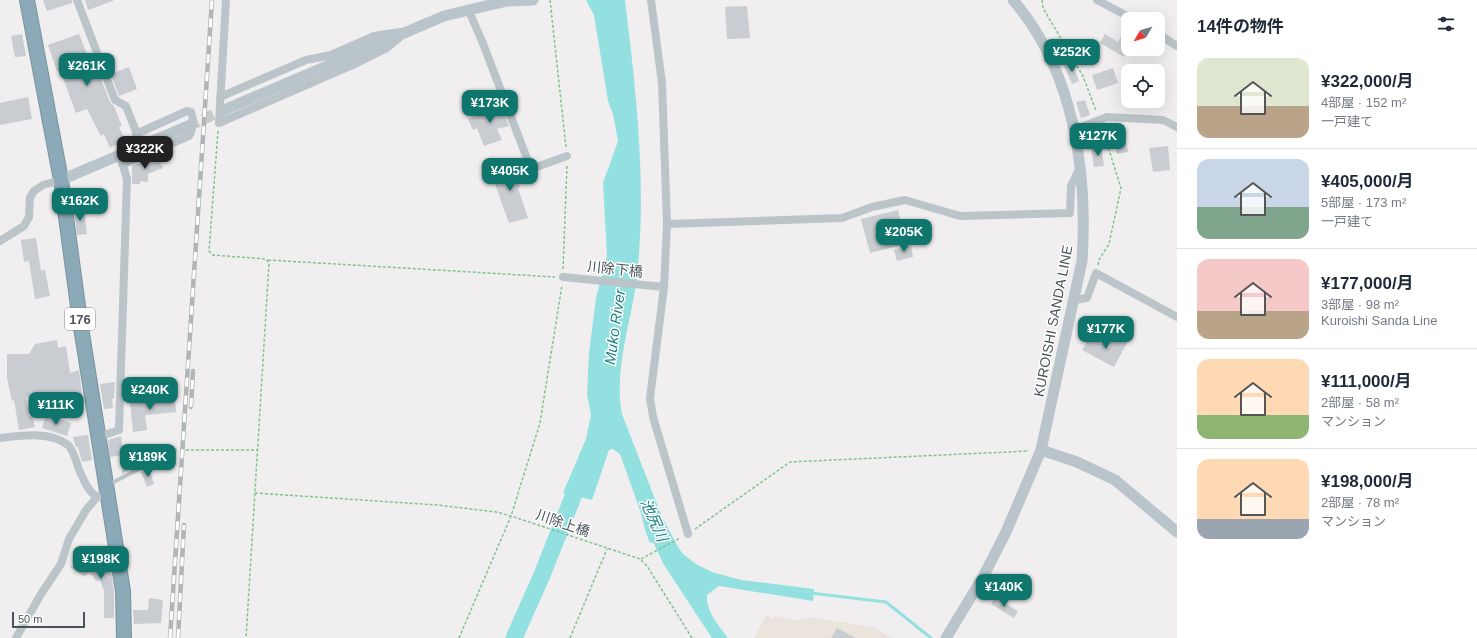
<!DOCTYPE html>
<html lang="ja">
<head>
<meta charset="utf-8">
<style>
	:root { --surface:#fff; --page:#f6f6f7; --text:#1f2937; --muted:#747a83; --line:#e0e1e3; --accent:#0f766e }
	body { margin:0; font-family:Arial,"Noto Sans JP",sans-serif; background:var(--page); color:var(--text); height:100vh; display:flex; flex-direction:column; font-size:15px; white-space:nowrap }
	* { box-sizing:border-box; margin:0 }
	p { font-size:13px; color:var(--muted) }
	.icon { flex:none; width:22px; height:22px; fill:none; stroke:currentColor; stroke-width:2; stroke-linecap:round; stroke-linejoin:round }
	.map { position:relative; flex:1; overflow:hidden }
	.drawer { display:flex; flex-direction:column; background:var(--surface); width:300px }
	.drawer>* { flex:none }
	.needle { width:26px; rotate:232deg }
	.tools { position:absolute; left:1121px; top:12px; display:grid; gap:8px }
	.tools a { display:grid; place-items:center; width:44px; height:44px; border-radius:8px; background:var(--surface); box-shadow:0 4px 16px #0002; font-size:20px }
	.scale { position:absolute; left:12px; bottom:10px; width:73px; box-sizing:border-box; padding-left:4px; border:2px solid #485459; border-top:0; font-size:11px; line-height:14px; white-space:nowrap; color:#485459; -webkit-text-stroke:3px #fff; paint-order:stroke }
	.price { position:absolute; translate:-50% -34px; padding:0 9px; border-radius:8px; background:var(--accent); color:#fff; font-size:13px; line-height:26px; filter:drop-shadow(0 1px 2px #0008) }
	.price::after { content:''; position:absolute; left:50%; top:24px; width:12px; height:9px; margin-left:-6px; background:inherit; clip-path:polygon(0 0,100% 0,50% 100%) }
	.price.selected { background:#222; color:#fff }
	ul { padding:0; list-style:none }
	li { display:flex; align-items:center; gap:12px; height:100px; padding:0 20px }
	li+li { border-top:1px solid var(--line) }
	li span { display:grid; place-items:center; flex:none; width:112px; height:80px; border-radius:12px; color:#555 }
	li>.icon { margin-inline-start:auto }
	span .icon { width:48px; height:48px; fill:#fffc; stroke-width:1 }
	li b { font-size:17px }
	h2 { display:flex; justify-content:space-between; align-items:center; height:48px; padding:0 20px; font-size:17px }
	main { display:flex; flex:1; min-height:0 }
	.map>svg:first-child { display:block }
</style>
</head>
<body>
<main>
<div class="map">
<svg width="1177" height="638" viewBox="0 0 1177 638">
	<rect width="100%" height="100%" fill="#f0eeee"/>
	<path fill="#ebe4dd" d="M766,615L773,619L775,616L797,620L810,617L873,627L892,638H754Z"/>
	<path fill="#93e0e1" d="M586,0H625C636,91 647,184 637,276C632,322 613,368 622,414L662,517L678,547L683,554L696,564L712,572L741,580L814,589L813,601L719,586L707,595C706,612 718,624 728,638H712L664,565L653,542L650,543L645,530L641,513L620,454L613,449L609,450L592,500L563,493L586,439L591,415L587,394L589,353L596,298L607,256L603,183L618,141L613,114L608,101L594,15Z"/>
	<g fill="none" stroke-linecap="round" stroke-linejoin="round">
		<path stroke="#93e0e1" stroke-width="3" d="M810,593L886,602L931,638"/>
		<path stroke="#93e0e1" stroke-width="17" d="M514,638L542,575L582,474"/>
	</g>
	<path fill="#c9ccd0" d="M43,0H72V3L47,11Z
		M85,0H113V1L88,10Z
		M747,6L750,38L727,39L725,7Z
		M1123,33L1128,36V49L1124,57L1100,43L1105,34L1118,42Z
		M22,34L26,56L15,57L11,36Z
		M79,34L90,62L94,61L110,102L114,106L122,126L119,127L125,140L110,148L104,134L101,136L87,109L76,113L60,70L57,71L48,45Z
		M1072,63L1079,81L1072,84L1064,66Z
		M129,67L137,89L119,96L111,74Z
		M1113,68L1118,83L1097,90L1092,75Z
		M28,97L32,119L0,125V103Z
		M1085,100L1090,115L1081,118L1076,102Z
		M500,103L509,126L497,129L502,140L484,146L477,128L473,130L468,119L491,109L490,106Z
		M1124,131L1128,152L1117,154L1112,133Z
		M1168,146L1170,170L1153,172L1149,148Z
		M1101,147L1104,166L1094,167L1091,149Z
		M158,155L163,168L148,174V182L140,181V184H132V166Z
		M521,163L524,170L516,173L520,187L518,188L528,218L509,223L491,173Z
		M84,209L87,234L77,235L74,210Z
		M898,210L903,232L895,234L898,246L870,253L861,219Z
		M36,238L41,271L45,270L50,296L35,299L29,261L24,262L21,240Z
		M911,246L913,257L897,261L894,250Z
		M1114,336L1127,343L1114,367L1082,350L1090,337L1109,348Z
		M57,340L58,348L66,346L70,373L79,370L83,403L63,407L26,397L29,416L32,415L35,427L19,430L14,400L12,401L7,378V354H29L35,344Z
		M115,382L114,399H112L113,408L104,409L100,384Z
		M175,398L176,412L145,415L147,430L133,432L130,402Z
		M46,415L71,423L67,436L42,428Z
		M88,435L92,460L82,462L78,447H76L75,444L73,437Z
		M121,436L123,451L133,450L132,468L122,474L123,455L110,457L108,440Z
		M149,469L154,484L147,487L141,472Z
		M108,553L114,591V618H104V591L100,580L96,581L90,573L84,576L70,567Z
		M995,597L1018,611L1014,618L991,604Z
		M149,598L163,600L161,623L134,624L133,610H148Z
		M837,628L856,638H831Z"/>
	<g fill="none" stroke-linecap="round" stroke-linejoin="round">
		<path stroke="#c6c8c9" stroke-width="11" stroke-dasharray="11 5.5" stroke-linecap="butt" d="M188,126L224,110"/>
		<g stroke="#7794a2" stroke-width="16">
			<path id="highway" d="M27,0L61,180L80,321L123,591L124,638"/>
		</g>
		<path stroke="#7dc393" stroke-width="1.5" stroke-dasharray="3 2" stroke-linecap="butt" d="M550,0L566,147
			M1042,0L1043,8L1083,76L1096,111
			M218,131L209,251L213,255L266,259L269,263L246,638
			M268,260L555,277
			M1098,265L1099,260L1109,244L1121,188L1102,128
			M563,269L567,165
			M181,450H257
			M255,493L437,505L496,512L511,516L640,559L647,566L692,638
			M695,529L790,462L1029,451
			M641,559L680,538
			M459,638L511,516L540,423L562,285
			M570,638L607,549"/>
		<path stroke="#bbc5c9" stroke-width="4" d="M108,485L175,450"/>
		<path stroke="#bbc5c9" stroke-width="8" d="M77,0L115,100L126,106L142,147
			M226,0L219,123L357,63L387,48L399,38
			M651,0L662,83L667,224L664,287L650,398L653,417L688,534
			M1097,0L1133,19
			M468,9L482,41L531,169L567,156
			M1158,34L1177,46
			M220,97L306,60L331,55L374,36L400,32
			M1074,130L1107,117L1163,120L1177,127
			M123,164L189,136C193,131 194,118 191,112L187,111L136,134
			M667,224L842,218L872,207L905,200L960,216L1070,213L1071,186L1080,167
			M0,241L24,226L29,217L30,197L34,191L43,185L61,180
			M563,277L664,287
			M1074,300L1087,298L1096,273L1177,317
			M98,437L119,430L127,179L120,156
			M0,438C21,435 52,431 69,446C74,452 77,464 80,472C85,482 87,490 97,497
			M16,638L41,594L61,564L69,539L86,510L97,497L107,493"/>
		<path stroke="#b9c5ca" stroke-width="11" d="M224,110L444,16L507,1L533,0
			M61,180L188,126
			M1041,450L1077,462L1115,480L1177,532
			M946,638L983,577L1006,532L1041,450L1082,261C1088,171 1074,71 1013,0"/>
		<use href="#highway" stroke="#8ba9b7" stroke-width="14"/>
		<g stroke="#b1b5b7" stroke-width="4.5">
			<path id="rail" d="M191,407L193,371
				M170,638L212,0
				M178,638L184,525"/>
		</g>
		<use href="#rail" stroke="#fff" stroke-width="3" stroke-dasharray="9" stroke-linecap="butt"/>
	</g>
	<g text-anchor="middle" stroke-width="3" stroke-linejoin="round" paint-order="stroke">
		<rect fill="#fff" stroke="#7f878b" stroke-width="1" x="65" y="308" width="30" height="22" rx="3"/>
		<g font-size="13" font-weight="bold" fill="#485459">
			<text x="80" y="324">176</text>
		</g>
		<g font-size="14" fill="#485459" stroke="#fff">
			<text transform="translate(615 269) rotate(6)" y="5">川除下橋</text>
			<text transform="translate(1053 321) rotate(-79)" y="5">KUROISHI SANDA LINE</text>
			<text transform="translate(563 523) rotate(19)" y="5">川除上橋</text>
		</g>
		<g font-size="15" font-style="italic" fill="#1b8183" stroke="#fff">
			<text transform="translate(615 327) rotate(-82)" y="5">Muko River</text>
			<text transform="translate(654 520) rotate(66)" y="5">池尻川</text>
		</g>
	</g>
</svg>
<div class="tools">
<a><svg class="needle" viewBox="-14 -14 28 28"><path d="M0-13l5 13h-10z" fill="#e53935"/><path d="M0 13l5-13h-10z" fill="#747a83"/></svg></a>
<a><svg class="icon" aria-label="locate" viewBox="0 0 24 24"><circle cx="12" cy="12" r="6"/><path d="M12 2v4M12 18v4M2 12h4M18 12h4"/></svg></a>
</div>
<div class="scale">50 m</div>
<b class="price" style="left:1072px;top:73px">¥252K</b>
<b class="price" style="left:87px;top:87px">¥261K</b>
<b class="price" style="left:490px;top:124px">¥173K</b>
<b class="price" style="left:1098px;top:157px">¥127K</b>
<b class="price selected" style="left:145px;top:170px">¥322K</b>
<b class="price" style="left:510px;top:192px">¥405K</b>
<b class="price" style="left:80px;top:222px">¥162K</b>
<b class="price" style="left:904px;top:253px">¥205K</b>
<b class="price" style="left:1106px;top:350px">¥177K</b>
<b class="price" style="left:150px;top:411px">¥240K</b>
<b class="price" style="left:56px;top:426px">¥111K</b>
<b class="price" style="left:148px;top:478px">¥189K</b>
<b class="price" style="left:101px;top:580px">¥198K</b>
<b class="price" style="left:1004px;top:608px">¥140K</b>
</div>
<section class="drawer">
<h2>14件の物件<svg class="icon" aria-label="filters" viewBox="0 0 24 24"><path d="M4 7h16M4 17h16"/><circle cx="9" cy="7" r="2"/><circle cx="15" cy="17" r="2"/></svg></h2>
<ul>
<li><span style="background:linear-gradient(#dfe7d0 60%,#b9a48a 0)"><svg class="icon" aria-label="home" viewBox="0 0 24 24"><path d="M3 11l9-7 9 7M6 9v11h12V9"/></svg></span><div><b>¥322,000/月</b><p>4部屋 · 152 m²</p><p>一戸建て</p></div></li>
<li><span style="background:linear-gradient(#c9d6e8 60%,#7fa58c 0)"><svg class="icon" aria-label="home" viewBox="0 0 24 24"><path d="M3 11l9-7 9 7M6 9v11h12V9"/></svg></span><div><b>¥405,000/月</b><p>5部屋 · 173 m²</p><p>一戸建て</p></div></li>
<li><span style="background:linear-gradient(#f6c9c9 65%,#b9a48a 0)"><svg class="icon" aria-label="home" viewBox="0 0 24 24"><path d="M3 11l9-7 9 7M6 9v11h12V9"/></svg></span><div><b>¥177,000/月</b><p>3部屋 · 98 m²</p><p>Kuroishi Sanda Line</p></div></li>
<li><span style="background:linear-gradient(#ffd9b3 70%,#8fb573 0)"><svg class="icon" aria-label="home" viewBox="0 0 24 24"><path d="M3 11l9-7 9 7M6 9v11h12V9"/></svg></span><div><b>¥111,000/月</b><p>2部屋 · 58 m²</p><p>マンション</p></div></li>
<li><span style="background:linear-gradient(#ffd9b3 75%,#9aa5b1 0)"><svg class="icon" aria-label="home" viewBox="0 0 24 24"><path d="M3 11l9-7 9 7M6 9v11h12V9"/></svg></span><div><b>¥198,000/月</b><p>2部屋 · 78 m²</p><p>マンション</p></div></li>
</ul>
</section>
</main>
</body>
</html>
